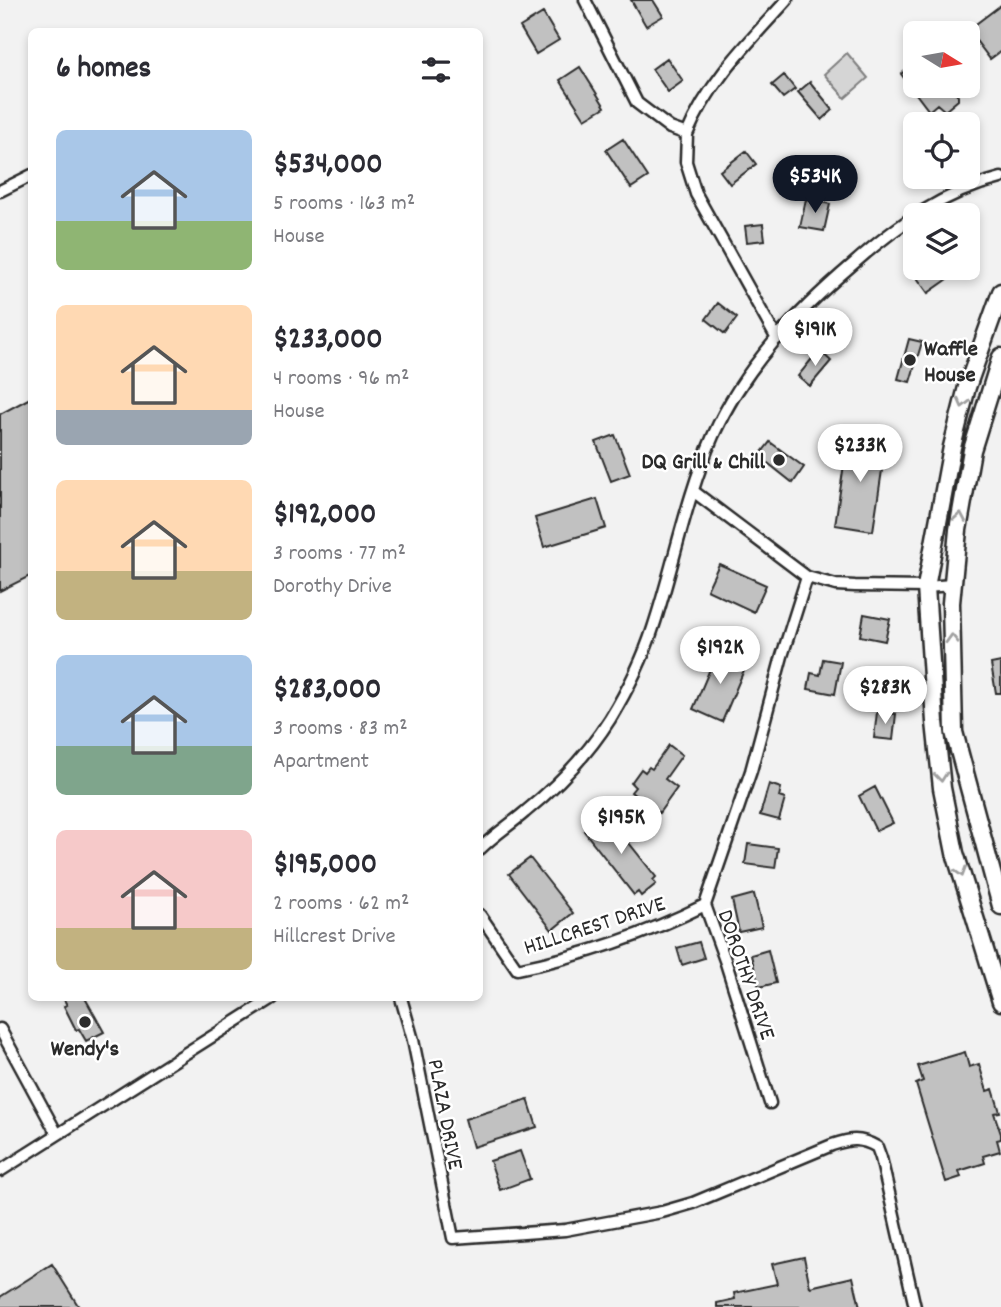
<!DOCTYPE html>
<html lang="en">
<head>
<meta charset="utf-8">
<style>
	:root { --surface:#fff; --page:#f2f2f3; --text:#2b2b33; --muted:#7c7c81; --accent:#111827 }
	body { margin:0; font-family:Dekko,sans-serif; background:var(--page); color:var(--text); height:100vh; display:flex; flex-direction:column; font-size:26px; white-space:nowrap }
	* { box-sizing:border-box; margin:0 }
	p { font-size:23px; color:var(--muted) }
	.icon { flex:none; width:38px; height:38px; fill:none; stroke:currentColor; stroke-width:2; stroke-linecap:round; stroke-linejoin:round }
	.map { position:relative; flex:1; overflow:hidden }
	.sheet { position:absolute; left:28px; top:28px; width:455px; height:973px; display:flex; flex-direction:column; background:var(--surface); border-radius:10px; box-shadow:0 4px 10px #0003 }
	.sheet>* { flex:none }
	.needle { width:46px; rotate:101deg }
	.fabs { position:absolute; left:903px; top:21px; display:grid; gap:14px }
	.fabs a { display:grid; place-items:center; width:77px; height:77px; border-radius:10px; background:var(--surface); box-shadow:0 4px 10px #0003; font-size:35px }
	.price { position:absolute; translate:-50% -60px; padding:0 16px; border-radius:24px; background:#fff; color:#222; font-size:23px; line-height:46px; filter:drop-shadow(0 2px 4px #0008) }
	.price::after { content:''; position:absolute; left:50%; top:42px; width:21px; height:16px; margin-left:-10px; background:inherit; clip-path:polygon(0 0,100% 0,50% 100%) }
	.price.selected { background:var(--accent); color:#fff }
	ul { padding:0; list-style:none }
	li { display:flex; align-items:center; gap:21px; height:175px; padding:0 28px }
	li span { display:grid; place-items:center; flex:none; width:196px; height:140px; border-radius:10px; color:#555 }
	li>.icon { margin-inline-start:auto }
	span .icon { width:84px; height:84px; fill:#fffc; stroke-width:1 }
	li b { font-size:30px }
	h2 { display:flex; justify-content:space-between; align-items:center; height:84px; padding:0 28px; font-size:30px }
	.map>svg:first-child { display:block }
</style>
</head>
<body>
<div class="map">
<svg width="1001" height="1307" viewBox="0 0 1001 1307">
	<rect width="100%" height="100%" fill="#f2f2f2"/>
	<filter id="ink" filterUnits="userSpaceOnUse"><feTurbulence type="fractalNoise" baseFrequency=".0143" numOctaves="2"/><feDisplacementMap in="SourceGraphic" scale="14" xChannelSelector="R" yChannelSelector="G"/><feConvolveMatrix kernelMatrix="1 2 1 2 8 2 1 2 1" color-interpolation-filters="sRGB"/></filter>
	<g filter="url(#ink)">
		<path fill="#d5d5d5" stroke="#808080" stroke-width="2" d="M847,53L868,78L845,98L824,74Z"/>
		<path fill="#c1c1c1" stroke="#2b2b2b" stroke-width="2" d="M631,0H653L663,16L646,26Z
			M1001,5V51L990,59L968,30Z
			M543,13L559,40L536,54L520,27Z
			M667,58L683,81L668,92L652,69Z
			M915,63V86H950L958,96V100L945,111L937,104L929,111L901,74Z
			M580,67L605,107L585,119L560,80Z
			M784,75L795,89L783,98L772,85Z
			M810,82L833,110L822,120L798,92Z
			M623,139L648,177L631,188L606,150Z
			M746,151L756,164L730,184L720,171Z
			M806,199L830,204L824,231L800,227Z
			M763,224L765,240L747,242L745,226Z
			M910,268H941L948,279L928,293Z
			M718,303L737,318L725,334L706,319Z
			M909,339L922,342L910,382L898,379Z
			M819,350L831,361L810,386L798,376Z
			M32,397V575L0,591V414Z
			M857,431L876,434L874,448L885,450L873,531L835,525L847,444L855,445Z
			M615,435L630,474L611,481L596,442Z
			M770,442L804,467L793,483L759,456Z
			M597,499L606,528L544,547L535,518Z
			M719,564L766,585L754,612L707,590Z
			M864,614L890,619L885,641L860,636Z
			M718,650L747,663L722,722L693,709Z
			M823,659L841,662L835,694L808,689L811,673L820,675Z
			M1001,662V693H996L991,664Z
			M877,712L896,714L893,740L874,738Z
			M669,745L682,755L665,779L677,788L659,813L651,806L649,809L634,798L636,796L631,792L635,787L631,783L641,769L645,772L649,767L652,769Z
			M769,784L781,788L779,797L785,799L779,820L760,815Z
			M875,787L893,823L876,831L859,796Z
			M606,814L656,877L653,880L656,884L641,896L638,892L634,895L584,831Z
			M748,844L778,848L775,868L745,864Z
			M530,858L573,913L552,930L509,874Z
			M754,894L762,927L739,932L732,900Z
			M699,942L704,958L682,965L677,948Z
			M768,950L776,983L759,987L751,955Z
			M63,998H85L104,1032L86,1041L79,1029L76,1030L64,1006L67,1005Z
			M965,1052L969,1067L979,1064L987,1091L993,1089L1000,1112L994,1113L1001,1134V1139L997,1140L1000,1151L983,1156L985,1163L959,1171L961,1177L946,1182L916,1084L923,1081L918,1066Z
			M528,1099L537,1127L473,1147L465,1119Z
			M520,1151L530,1179L500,1190L490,1161Z
			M804,1257L810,1287L853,1277L860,1307H717V1303L735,1299L734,1293L777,1284L772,1264Z
			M52,1264L79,1307H0V1297Z"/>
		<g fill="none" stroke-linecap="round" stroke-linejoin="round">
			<g stroke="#2b2b2b" stroke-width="15">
				<path id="minor" d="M585,0L637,103L670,128L687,134L686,162L696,194L777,339
					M687,134C709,81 749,42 787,0
					M0,191L32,175
					M693,491L807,577L836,585L855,586L926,587L952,585
					M480,849C494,835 510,825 525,812C557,786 588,754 610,719C627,691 643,659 653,628C674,565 686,497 713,436C743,368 796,313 852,265C896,226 943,192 1001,178
					M480,915L517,969C582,956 645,935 705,905
					M401,998L413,1040L453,1238L565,1230L662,1212L693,1203L832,1145C850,1139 860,1137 877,1147L881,1158L915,1307
					M0,1029L57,1134
					M770,1103L726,963L705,905L751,771L782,656L807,577
					M0,1171L273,998"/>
			</g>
			<g stroke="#2b2b2b" stroke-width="21">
				<path id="primary" d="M1001,292L967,387L952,447L926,587L935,722L942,788L955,853L1001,1002
					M1001,357L972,450L958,530L951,603L954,732L1001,906"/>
			</g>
			<use href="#minor" stroke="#fff" stroke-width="10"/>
			<use href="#primary" stroke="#fff" stroke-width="16"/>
		</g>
		<defs><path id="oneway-chevron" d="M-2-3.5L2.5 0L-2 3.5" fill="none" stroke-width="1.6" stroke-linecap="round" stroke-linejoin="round" transform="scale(1.75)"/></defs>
		<g stroke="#a0a0a0">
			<use href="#oneway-chevron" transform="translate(963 403) rotate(104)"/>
			<use href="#oneway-chevron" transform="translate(960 517) rotate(-80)"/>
			<use href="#oneway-chevron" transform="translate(952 639) rotate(-92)"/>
			<use href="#oneway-chevron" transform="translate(941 777) rotate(84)"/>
			<use href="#oneway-chevron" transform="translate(961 872) rotate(73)"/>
		</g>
	</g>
	<g fill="#2b2b2b" stroke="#fff" stroke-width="2.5">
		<circle cx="910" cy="360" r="7"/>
		<circle cx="779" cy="460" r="7"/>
		<circle cx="85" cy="1022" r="7"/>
	</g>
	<g text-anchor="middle" stroke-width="5" stroke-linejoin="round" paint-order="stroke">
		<g font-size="23" font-weight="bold" fill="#2b2b2b" stroke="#fff" text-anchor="start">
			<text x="924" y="355">Waffle<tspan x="924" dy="26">House</tspan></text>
			<text x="765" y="468" text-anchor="end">DQ Grill &amp; Chill</text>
			<text x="85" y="1055" text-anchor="middle">Wendy's</text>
		</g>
		<g font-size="23" fill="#2b2b2b" stroke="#fff">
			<text transform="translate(594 924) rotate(-18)" y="8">HILLCREST DRIVE</text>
			<text transform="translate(748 974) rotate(71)" y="8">DOROTHY DRIVE</text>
			<text transform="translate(447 1114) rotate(79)" y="8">PLAZA DRIVE</text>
		</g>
	</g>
</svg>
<div class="fabs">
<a><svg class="needle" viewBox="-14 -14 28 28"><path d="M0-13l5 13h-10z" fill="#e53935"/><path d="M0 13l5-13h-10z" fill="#7c7c81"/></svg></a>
<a><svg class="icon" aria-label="locate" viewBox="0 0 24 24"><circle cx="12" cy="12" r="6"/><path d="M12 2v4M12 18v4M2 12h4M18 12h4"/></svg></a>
<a><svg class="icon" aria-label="layers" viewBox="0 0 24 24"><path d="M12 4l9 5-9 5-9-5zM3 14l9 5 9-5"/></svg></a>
</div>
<b class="price selected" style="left:815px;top:215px">$534K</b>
<b class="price" style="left:815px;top:368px">$191K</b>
<b class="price" style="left:860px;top:484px">$233K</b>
<b class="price" style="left:720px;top:686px">$192K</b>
<b class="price" style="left:885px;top:726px">$283K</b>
<b class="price" style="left:621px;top:856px">$195K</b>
<section class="sheet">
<h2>6 homes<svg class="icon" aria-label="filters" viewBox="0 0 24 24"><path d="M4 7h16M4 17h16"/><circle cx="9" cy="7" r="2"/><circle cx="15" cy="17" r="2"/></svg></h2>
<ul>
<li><span style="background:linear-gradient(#a9c7e8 65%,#8fb573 0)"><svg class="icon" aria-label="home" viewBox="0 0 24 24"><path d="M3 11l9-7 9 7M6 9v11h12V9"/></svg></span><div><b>$534,000</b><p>5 rooms · 163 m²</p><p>House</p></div></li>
<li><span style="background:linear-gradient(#ffd9b3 75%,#9aa5b1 0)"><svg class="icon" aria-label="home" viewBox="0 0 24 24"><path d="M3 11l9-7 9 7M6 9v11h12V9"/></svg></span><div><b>$233,000</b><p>4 rooms · 96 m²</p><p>House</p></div></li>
<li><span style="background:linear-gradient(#ffd9b3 65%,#c2b280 0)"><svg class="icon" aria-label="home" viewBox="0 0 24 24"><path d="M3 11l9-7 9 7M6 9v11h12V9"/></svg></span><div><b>$192,000</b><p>3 rooms · 77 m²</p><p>Dorothy Drive</p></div></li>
<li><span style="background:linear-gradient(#a9c7e8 65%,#7fa58c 0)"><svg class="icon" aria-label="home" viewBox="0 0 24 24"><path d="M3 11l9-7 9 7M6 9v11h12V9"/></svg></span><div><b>$283,000</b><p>3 rooms · 83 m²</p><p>Apartment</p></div></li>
<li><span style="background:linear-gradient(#f6c9c9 70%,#c2b280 0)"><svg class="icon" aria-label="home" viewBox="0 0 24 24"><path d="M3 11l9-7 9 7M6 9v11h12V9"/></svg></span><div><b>$195,000</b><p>2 rooms · 62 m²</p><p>Hillcrest Drive</p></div></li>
</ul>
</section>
</div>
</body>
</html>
